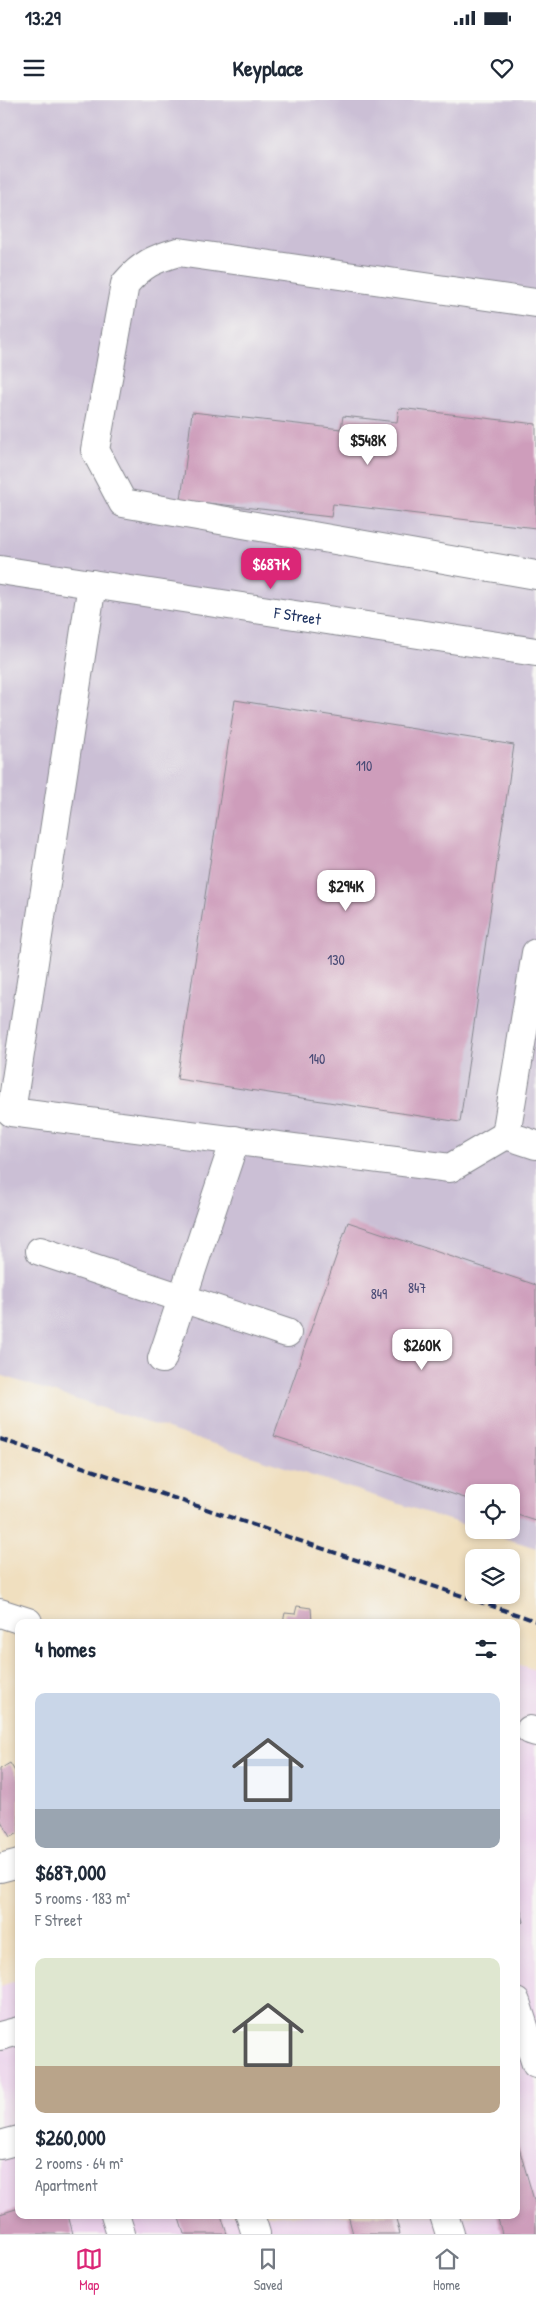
<!DOCTYPE html>
<html lang="en">
<head>
<meta charset="utf-8">
<style>
	:root { --surface:#fff; --page:#f2f2f3; --text:#1f2937; --muted:#747a83; --line:#e0e1e3; --accent:#db2777 }
	body { margin:0; font-family:"Patrick Hand",sans-serif; background:var(--page); color:var(--text); height:100vh; display:flex; flex-direction:column; font-size:19px; white-space:nowrap }
	* { box-sizing:border-box; margin:0 }
	p { font-size:16px; color:var(--muted) }
	.icon { flex:none; width:28px; height:28px; fill:none; stroke:currentColor; stroke-width:2; stroke-linecap:round; stroke-linejoin:round }
	.map { position:relative; flex:1; overflow:hidden }
	.panel { position:absolute; left:15px; top:1519px; width:505px; height:600px; display:flex; flex-direction:column; background:var(--surface); border-radius:10px; box-shadow:0 2px 8px #0003 }
	.panel>* { flex:none }
	.tools { position:absolute; left:465px; top:1384px; display:grid; gap:10px }
	.tools a { display:grid; place-items:center; width:55px; height:55px; border-radius:10px; background:var(--surface); box-shadow:0 2px 8px #0003; font-size:25px }
	.price { position:absolute; translate:-50% -42px; padding:0 11px; border-radius:10px; background:#fff; color:#222; font-size:16px; line-height:32px; filter:drop-shadow(0 1px 2px #0008) }
	.price::after { content:''; position:absolute; left:50%; top:30px; width:15px; height:11px; margin-left:-8px; background:inherit; clip-path:polygon(0 0,100% 0,50% 100%) }
	.price.active { background:var(--accent); color:#fff }
	ul { padding:0; list-style:none }
	li { display:grid; align-content:center; gap:10px; height:265px; padding:0 20px }
	li span { display:grid; place-items:center; height:155px; border-radius:10px; color:#555 }
	li>.icon { margin-inline-start:auto }
	span .icon { width:90px; height:90px; fill:#fffc; stroke-width:1 }
	li b { font-size:21px }
	h2 { display:flex; justify-content:space-between; align-items:center; height:60px; padding:0 20px; font-size:21px }
	.status { display:flex; justify-content:space-between; align-items:center; height:35px; padding:0 25px; background:var(--surface); direction:ltr }
	.status svg { height:14px; fill:currentColor }
	header { display:flex; justify-content:space-between; align-items:center; height:65px; padding:0 20px; background:var(--surface); font-size:22px; font-weight:700 }
	.tabs { display:flex; justify-content:space-around; align-items:center; height:70px; border-top:1px solid var(--line); background:var(--surface); font-size:14px; color:var(--muted) }
	.tabs a { display:grid; justify-items:center; gap:2px }
	.tabs .active { color:var(--accent) }
	.map>svg:first-child { display:block }
</style>
</head>
<body>
<div class="status"><b>13:29</b><svg viewBox="0 0 49 12"><path d="M0 12V9h3v3zM5 12V6h3v6zM10 12V3h3v9zM15 12V0h3v12zM26 1h20v11H26zM47 4h2v5h-2z"/></svg></div>
<header><svg class="icon" aria-label="menu" viewBox="0 0 24 24"><path d="M4 6h16M4 12h16M4 18h16"/></svg>Keyplace<svg class="icon" aria-label="heart" viewBox="0 0 24 24"><path d="M12 20l-8-8c-3-5 5-10 8-4 3-6 11-1 8 4z"/></svg></header>
<div class="map">
<svg width="536" height="2134" viewBox="0 0 536 2134">
	<rect width="100%" height="100%" fill="#f6f6f2"/>
	<filter id="ink" filterUnits="userSpaceOnUse"><feTurbulence type="fractalNoise" baseFrequency=".02" numOctaves="2"/><feDisplacementMap in="SourceGraphic" scale="10" xChannelSelector="R" yChannelSelector="G"/><feConvolveMatrix kernelMatrix="1 2 1 2 8 2 1 2 1" color-interpolation-filters="sRGB"/></filter>
	<filter id="wash" filterUnits="userSpaceOnUse"><feTurbulence type="fractalNoise" baseFrequency=".0096" numOctaves="4" result="noise"/><feDisplacementMap in="SourceGraphic" scale="20" xChannelSelector="R" yChannelSelector="G"/><feGaussianBlur stdDeviation="1.12" result="paint"/><feColorMatrix in="noise" values="0 0 0 0 0 0 0 0 0 0 0 0 0 0 0 0 0 1.4 0 .05"/><feComposite in="paint" operator="in"/></filter>
	<g filter="url(#wash)">
		<rect width="100%" height="100%" fill="#f0dfbf"/>
		<path fill="#ebd1eb" d="M516,1564L536,1570V2134H0V1886L19,1880V2115H516Z"/>
		<path fill="#cbbfd5" d="M0,0H536V1448L479,1430H511V1392H474V1428L0,1275Z"/>
		<g id="blocks">
			<path fill="#ce9dbb" d="M399,308L536,324V428L333,404L331,417L181,400L192,312L341,329L343,316L397,322Z
				M235,600L514,645L460,1022L177,979Z
				M348,1122L536,1185V1421L511,1413V1392H474V1401L274,1336Z
				M297,1506L311,1508L312,1522H283L285,1513L295,1514Z
				M10,1663L19,1678V1733L10,1737L0,1719V1669Z
				M517,1796L524,1822L516,1824V1797Z
				M517,2041L536,2107V2134H502L497,2115H516Z
				M19,2108V2115H68L73,2134H0V2114Z
				M178,2115H221L227,2134H184Z
				M348,2115H395L400,2134H353Z"/>
		</g>
	</g>
	<g filter="url(#ink)">
		<use href="#blocks" fill-opacity="0" stroke="#86878e" stroke-width="1"/>
		<g fill="none" stroke-linecap="round" stroke-linejoin="round">
			<g stroke="#86878e" stroke-width="30">
				<g id="minor">
					<path d="M536,203L178,152C154,159 142,164 125,184L95,350L123,403L536,475"/>
					<path id="s1" d="M0,470L536,552"/>
					<path d="M92,484L11,1012L450,1068L506,1035"/>
					<path d="M536,853L506,1035L536,1045"/>
					<path d="M40,1151L287,1233"/>
					<path d="M162,1259L235,1040"/>
					<path d="M0,1513L28,1522"/>
					<path d="M530,1630L536,1632"/>
					<path d="M0,1768L19,1763"/>
					<path d="M516,1902L536,1964"/>
					<path d="M0,1936L19,1931"/>
					<path d="M0,2045L19,2040"/>
					<path d="M115,2115L121,2134"/>
					<path d="M250,2115L256,2134"/>
					<path d="M444,2115L450,2134"/>
				</g>
			</g>
			<use href="#minor" stroke="#fff" stroke-width="28"/>
			<path stroke="#1b2f5e" stroke-width="4" stroke-dasharray="8 4" stroke-linecap="butt" d="M0,1339L536,1521"/>
		</g>
	</g>
	<g text-anchor="middle" stroke-width="5" stroke-linejoin="round" paint-order="stroke">
		<g font-size="14" fill="#484a75">
			<text x="364" y="671">110</text>
			<text x="336" y="865">130</text>
			<text x="317" y="964">140</text>
			<text x="417" y="1193">847</text>
			<text x="379" y="1199">849</text>
		</g>
		<g font-size="16" fill="#1b2f5e" stroke="#f6f6f2">
			<text dy="6" stroke="none"><textPath href="#s1" startOffset="301">F Street</textPath></text>
		</g>
	</g>
</svg>
<div class="tools">
<a><svg class="icon" aria-label="locate" viewBox="0 0 24 24"><circle cx="12" cy="12" r="6"/><path d="M12 2v4M12 18v4M2 12h4M18 12h4"/></svg></a>
<a><svg class="icon" aria-label="layers" viewBox="0 0 24 24"><path d="M12 4l9 5-9 5-9-5zM3 14l9 5 9-5"/></svg></a>
</div>
<b class="price" style="left:368px;top:366px">$548K</b>
<b class="price active" style="left:271px;top:490px">$687K</b>
<b class="price" style="left:346px;top:812px">$294K</b>
<b class="price" style="left:422px;top:1271px">$260K</b>
<section class="panel">
<h2>4 homes<svg class="icon" aria-label="filters" viewBox="0 0 24 24"><path d="M4 7h16M4 17h16"/><circle cx="9" cy="7" r="2"/><circle cx="15" cy="17" r="2"/></svg></h2>
<ul>
<li><span style="background:linear-gradient(#c9d6e8 75%,#9aa5b1 0)"><svg class="icon" aria-label="home" viewBox="0 0 24 24"><path d="M3 11l9-7 9 7M6 9v11h12V9"/></svg></span><div><b>$687,000</b><p>5 rooms · 183 m²</p><p>F Street</p></div></li>
<li><span style="background:linear-gradient(#dfe7d0 70%,#b9a48a 0)"><svg class="icon" aria-label="home" viewBox="0 0 24 24"><path d="M3 11l9-7 9 7M6 9v11h12V9"/></svg></span><div><b>$260,000</b><p>2 rooms · 64 m²</p><p>Apartment</p></div></li>
</ul>
</section>
</div>
<nav class="tabs">
<a class="active"><svg class="icon" aria-label="map" viewBox="0 0 24 24"><path d="M3 6l6-2 6 2 6-2v14l-6 2-6-2-6 2zM9 4v14M15 6v14"/></svg>Map</a>
<a><svg class="icon" aria-label="saved" viewBox="0 0 24 24"><path d="M7 4h10v16l-5-4-5 4z"/></svg>Saved</a>
<a><svg class="icon" aria-label="home" viewBox="0 0 24 24"><path d="M3 11l9-7 9 7M6 9v11h12V9"/></svg>Home</a>
</nav>
</body>
</html>
